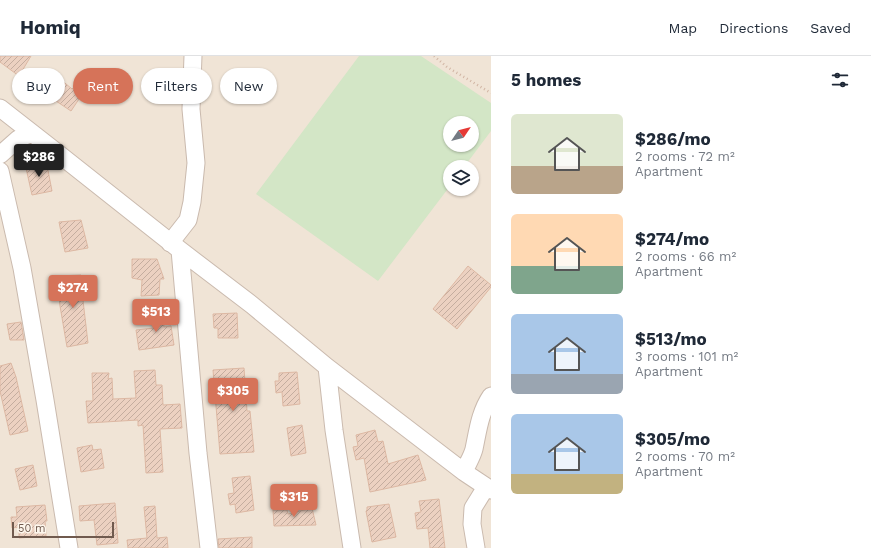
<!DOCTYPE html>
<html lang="en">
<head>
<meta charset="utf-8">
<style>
	:root { --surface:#fff; --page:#f2f2f3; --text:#1f2937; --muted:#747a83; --line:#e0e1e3; --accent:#d67359 }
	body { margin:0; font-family:"Work Sans",sans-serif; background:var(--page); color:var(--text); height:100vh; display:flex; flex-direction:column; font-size:15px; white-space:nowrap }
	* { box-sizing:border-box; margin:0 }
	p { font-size:13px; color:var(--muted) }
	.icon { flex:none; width:22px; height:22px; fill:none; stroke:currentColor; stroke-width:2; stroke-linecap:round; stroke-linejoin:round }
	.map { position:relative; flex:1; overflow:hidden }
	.drawer { display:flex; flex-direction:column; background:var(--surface); width:380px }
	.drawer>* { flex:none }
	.top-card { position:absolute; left:12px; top:12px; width:380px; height:36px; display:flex; gap:8px }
	.needle { width:26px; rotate:55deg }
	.fabs { position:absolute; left:443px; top:60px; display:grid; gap:8px }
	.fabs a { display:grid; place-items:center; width:36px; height:36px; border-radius:50%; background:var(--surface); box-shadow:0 1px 3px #0004; font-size:20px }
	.scale { position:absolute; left:12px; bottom:10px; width:102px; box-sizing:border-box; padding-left:4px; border:2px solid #705a4e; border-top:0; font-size:11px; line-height:14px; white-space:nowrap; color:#705a4e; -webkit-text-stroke:3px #fdf6ec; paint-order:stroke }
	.price { position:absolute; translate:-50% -34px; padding:0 9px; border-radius:4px; background:var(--accent); color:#fff; font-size:13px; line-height:26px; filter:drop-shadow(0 1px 2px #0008) }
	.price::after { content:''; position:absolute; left:50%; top:24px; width:12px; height:9px; margin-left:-6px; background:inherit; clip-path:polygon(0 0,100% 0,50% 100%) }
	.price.selected { background:#222; color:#fff }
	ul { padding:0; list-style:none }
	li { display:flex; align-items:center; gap:12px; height:100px; padding:0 20px }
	li span { display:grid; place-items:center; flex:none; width:112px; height:80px; border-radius:6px; color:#555 }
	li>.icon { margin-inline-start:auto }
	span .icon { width:48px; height:48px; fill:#fffc; stroke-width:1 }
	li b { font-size:17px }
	h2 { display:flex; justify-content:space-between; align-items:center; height:48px; padding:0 20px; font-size:17px }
	.tag { padding:0 14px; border-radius:18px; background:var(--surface); box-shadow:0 1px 3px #0004; font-size:14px; line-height:36px }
	.tag.selected { background:var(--accent); color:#fff }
	header { display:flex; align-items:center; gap:24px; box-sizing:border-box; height:56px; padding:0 20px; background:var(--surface); border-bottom:1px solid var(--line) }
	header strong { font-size:19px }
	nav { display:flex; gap:22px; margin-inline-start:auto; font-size:14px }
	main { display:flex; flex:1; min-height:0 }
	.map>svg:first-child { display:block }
</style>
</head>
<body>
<header>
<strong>Homiq</strong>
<nav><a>Map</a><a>Directions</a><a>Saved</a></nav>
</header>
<main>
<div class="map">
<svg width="491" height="492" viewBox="0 0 491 492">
	<defs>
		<pattern id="building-hatch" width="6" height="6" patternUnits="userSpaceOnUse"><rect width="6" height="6" fill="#ecd1c1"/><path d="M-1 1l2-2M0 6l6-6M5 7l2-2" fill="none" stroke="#c4ad9f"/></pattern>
	</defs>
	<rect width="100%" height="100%" fill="#faf2e6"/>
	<path fill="#f0e4d6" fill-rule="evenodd" d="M0,0H491V492H0ZM450,67H472V89H450ZM450,111H472V133H450Z"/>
	<path fill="#d3e6c6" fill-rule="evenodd" d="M359,0H421L491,47V75L464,111H450V130L378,225L256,138ZM450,67H472V89H450Z"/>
	<path fill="url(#building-hatch)" stroke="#ddb8a3" d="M0,0H31L19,20L0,6Z
		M59,22L72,33L74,31L83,37L71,55L56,45L54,47L45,40Z
		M46,104L52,135L32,139L26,112Z
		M81,164L88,192L65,196L59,166Z
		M132,203H157L164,223H160L159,239L141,240L142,224L132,222Z
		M468,210L491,229V231L457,273L433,253Z
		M81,219L84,236H82L88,287L67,291L60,250L57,220Z
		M161,248L164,271L171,270L174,289L139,294L136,274L154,272L152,249Z
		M237,257L238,282H218V272H214L213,258Z
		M21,266L24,284H10L7,268Z
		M11,307L16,321L28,375L10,379L0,335V310Z
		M244,312L247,355H250L254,396L220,398L213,314Z
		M155,314L156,329H162L163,349L180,348L182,372L160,373L163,416L146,417L143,369L138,370V364L88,367L86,345H93L92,317H109L108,323L112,322L113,343L136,342L134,315Z
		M297,316L300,348L283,350L282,336L276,337L275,325H279V317Z
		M302,369L306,397L291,400L287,372Z
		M375,374L378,386L383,385L388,408L418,399L426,424L370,436L364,402L356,404L353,391L358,390L356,379Z
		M92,389L93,394L101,393L104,412L81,416L77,392Z
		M33,409L37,430L20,434L15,413Z
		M250,420L254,454L236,457L235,448L230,449L228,438L234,437L232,422Z
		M439,443L445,492H430L428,472L417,473L415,457L421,456L419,445Z
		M115,447L118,487L97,489L94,464L80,465L79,450Z
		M389,448L396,481L372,486L366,455L367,454V451Z
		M45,449L47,465H45L46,480L19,482V471L12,472L11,461H17L16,451Z
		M155,450L157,482L167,481L168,492H128L127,484L147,482L144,451Z
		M312,452L316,469L274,470L273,454H287L288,458Z
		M252,481V492H219L218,483Z"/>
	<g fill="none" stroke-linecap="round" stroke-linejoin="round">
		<g stroke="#cabaae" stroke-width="19">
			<path id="minor" d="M0,52L55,95L180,194L252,249L327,311L464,416L491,434
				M0,99L18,83L32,77
				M0,115L22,212L45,344L69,492
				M170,187L188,164L192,146L196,107L191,53L193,0
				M180,194L198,397L209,492
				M327,311L334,374L352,492
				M464,416C467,408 472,401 474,393C478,374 480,356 491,340
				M476,492L472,468L473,452L486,431"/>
		</g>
		<path stroke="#d1b5a4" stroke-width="2.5" stroke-dasharray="1 3" stroke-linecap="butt" d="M434,0L447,11L491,37"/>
		<use href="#minor" stroke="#fff" stroke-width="17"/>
	</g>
</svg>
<div class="fabs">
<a><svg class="needle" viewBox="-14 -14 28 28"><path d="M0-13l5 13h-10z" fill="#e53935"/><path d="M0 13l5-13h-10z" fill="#747a83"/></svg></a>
<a><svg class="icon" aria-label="layers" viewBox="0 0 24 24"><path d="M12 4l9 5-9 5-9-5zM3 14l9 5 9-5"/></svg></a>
</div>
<div class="scale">50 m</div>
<b class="price selected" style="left:39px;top:122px">$286</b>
<b class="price" style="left:73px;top:253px">$274</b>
<b class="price" style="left:156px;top:277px">$513</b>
<b class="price" style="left:233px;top:356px">$305</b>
<b class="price" style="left:294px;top:462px">$315</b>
<div class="top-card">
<a class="tag">Buy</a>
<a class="tag selected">Rent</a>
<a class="tag">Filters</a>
<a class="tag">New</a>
</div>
</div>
<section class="drawer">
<h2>5 homes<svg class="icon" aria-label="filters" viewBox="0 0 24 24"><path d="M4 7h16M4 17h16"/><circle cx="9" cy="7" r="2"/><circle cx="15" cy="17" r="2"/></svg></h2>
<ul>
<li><span style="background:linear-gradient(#dfe7d0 65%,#b9a48a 0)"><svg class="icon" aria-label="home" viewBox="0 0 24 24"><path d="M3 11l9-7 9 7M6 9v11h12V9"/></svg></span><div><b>$286/mo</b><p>2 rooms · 72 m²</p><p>Apartment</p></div></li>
<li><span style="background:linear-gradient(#ffd9b3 65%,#7fa58c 0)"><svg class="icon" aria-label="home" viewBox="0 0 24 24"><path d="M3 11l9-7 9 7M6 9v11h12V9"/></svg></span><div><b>$274/mo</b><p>2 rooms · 66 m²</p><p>Apartment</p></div></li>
<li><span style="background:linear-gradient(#a9c7e8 75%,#9aa5b1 0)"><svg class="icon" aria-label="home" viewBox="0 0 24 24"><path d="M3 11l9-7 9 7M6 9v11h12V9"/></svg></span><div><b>$513/mo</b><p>3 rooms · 101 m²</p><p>Apartment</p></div></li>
<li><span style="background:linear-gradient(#a9c7e8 75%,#c2b280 0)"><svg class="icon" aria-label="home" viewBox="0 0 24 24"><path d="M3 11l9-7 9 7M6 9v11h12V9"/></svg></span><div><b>$305/mo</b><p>2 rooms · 70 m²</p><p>Apartment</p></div></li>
</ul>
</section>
</main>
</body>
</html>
